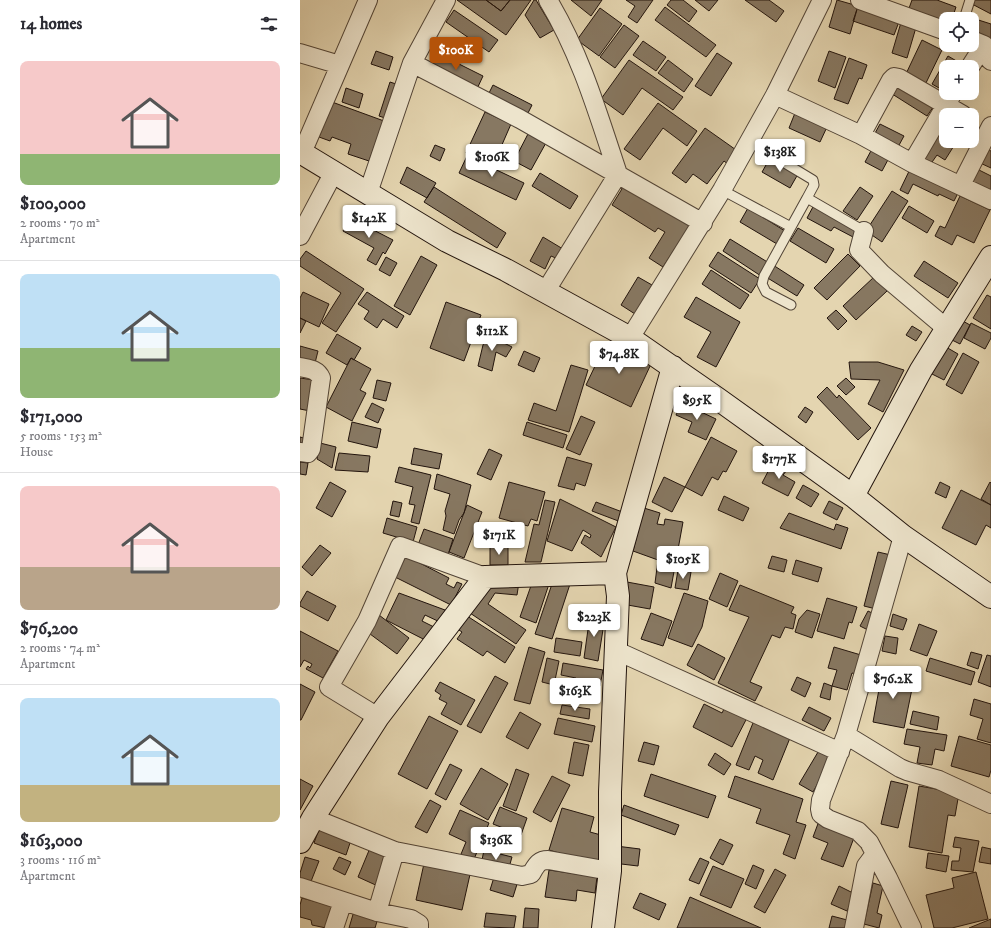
<!DOCTYPE html>
<html lang="en">
<head>
<meta charset="utf-8">
<style>
	:root { --surface:#fff; --page:#f2f2f3; --text:#2b2b33; --muted:#7c7c81; --line:#e1e1e2; --accent:#b45309 }
	body { margin:0; font-family:"IM FELL DW Pica",serif; background:var(--page); color:var(--text); height:100vh; display:flex; flex-direction:column; font-size:15px; white-space:nowrap }
	* { box-sizing:border-box; margin:0 }
	p { font-size:13px; color:var(--muted) }
	.icon { flex:none; width:22px; height:22px; fill:none; stroke:currentColor; stroke-width:2; stroke-linecap:round; stroke-linejoin:round }
	.map { position:relative; flex:1; overflow:hidden }
	.panel { display:flex; flex-direction:column; background:var(--surface); width:300px }
	.panel>* { flex:none }
	.tools { position:absolute; left:639px; top:12px; display:grid; gap:8px }
	.tools a { display:grid; place-items:center; width:40px; height:40px; border-radius:8px; background:var(--surface); box-shadow:0 4px 16px #0002; font-size:20px }
	.price { position:absolute; translate:-50% -34px; padding:0 9px; border-radius:4px; background:#fff; color:#222; font-size:13px; line-height:26px; filter:drop-shadow(0 1px 2px #0008) }
	.price::after { content:''; position:absolute; left:50%; top:24px; width:12px; height:9px; margin-left:-6px; background:inherit; clip-path:polygon(0 0,100% 0,50% 100%) }
	.price.selected { background:var(--accent); color:#fff }
	ul { padding:0; list-style:none }
	li { display:grid; align-content:center; gap:8px; height:212px; padding:0 20px }
	li+li { border-top:1px solid var(--line) }
	li span { display:grid; place-items:center; height:124px; border-radius:8px; color:#555 }
	li>.icon { margin-inline-start:auto }
	span .icon { width:72px; height:72px; fill:#fffc; stroke-width:1 }
	li b { font-size:17px }
	h2 { display:flex; justify-content:space-between; align-items:center; height:48px; padding:0 20px; font-size:17px }
	main { display:flex; flex:1; min-height:0 }
	.map>svg:first-child { display:block }
</style>
</head>
<body>
<main>
<section class="panel">
<h2>14 homes<svg class="icon" aria-label="filters" viewBox="0 0 24 24"><path d="M4 7h16M4 17h16"/><circle cx="9" cy="7" r="2"/><circle cx="15" cy="17" r="2"/></svg></h2>
<ul>
<li><span style="background:linear-gradient(#f6c9c9 75%,#8fb573 0)"><svg class="icon" aria-label="home" viewBox="0 0 24 24"><path d="M3 11l9-7 9 7M6 9v11h12V9"/></svg></span><div><b>$100,000</b><p>2 rooms · 70 m²</p><p>Apartment</p></div></li>
<li><span style="background:linear-gradient(#bfe0f5 60%,#8fb573 0)"><svg class="icon" aria-label="home" viewBox="0 0 24 24"><path d="M3 11l9-7 9 7M6 9v11h12V9"/></svg></span><div><b>$171,000</b><p>5 rooms · 153 m²</p><p>House</p></div></li>
<li><span style="background:linear-gradient(#f6c9c9 65%,#b9a48a 0)"><svg class="icon" aria-label="home" viewBox="0 0 24 24"><path d="M3 11l9-7 9 7M6 9v11h12V9"/></svg></span><div><b>$76,200</b><p>2 rooms · 74 m²</p><p>Apartment</p></div></li>
<li><span style="background:linear-gradient(#bfe0f5 70%,#c2b280 0)"><svg class="icon" aria-label="home" viewBox="0 0 24 24"><path d="M3 11l9-7 9 7M6 9v11h12V9"/></svg></span><div><b>$163,000</b><p>3 rooms · 116 m²</p><p>Apartment</p></div></li>
</ul>
</section>
<div class="map">
<svg width="691" height="928" viewBox="0 0 691 928">
	<rect width="100%" height="100%" fill="#e4d5b0"/>
	<filter id="stains"><feTurbulence type="fractalNoise" baseFrequency=".005" numOctaves="4"/><feColorMatrix values="0 0 0 0 .2 0 0 0 0 .09 0 0 0 0 .02 0 0 0 .5 -.17"/></filter>
	<radialGradient id="worn" r=".72"><stop offset=".6" stop-color="#630" stop-opacity="0"/><stop offset="1" stop-color="#630" stop-opacity=".3"/></radialGradient>
	<path fill="#877862" stroke="#22140d" d="M157,0H186L201,11L210,0H231L206,35Z
		M186,0H210L201,11Z
		M234,0H236L254,30L240,38L225,15Z
		M271,0H302L291,16Z
		M326,0H353L337,23L328,17L335,6Z
		M371,0H383L397,11L389,22L367,5Z
		M395,0H418L409,11Z
		M445,0H469L484,11L476,22Z
		M537,0L558,6L550,34L529,27Z
		M612,0H637L656,7L652,19H646V25L608,11Z
		M674,0H691V14L672,4Z
		M558,6L600,19L594,35L553,21Z
		M365,7L416,45L406,57L355,20Z
		M300,8L322,24L299,56L277,40Z
		M154,10L198,40L189,52L146,22Z
		M669,17L691,24V42L672,36V19H669Z
		M602,19L617,24L607,58L592,53Z
		M324,25L339,36L315,68L300,57Z
		M622,40L642,50L624,87L604,78Z
		M343,41L366,57L356,71L333,55Z
		M76,51L93,57L89,70L71,64Z
		M529,51L546,57L535,88L518,81Z
		M135,52L183,76L176,91L128,66Z
		M417,53L432,63L411,96L395,86Z
		M648,56L665,66L664,67H646V92L632,84Z
		M549,58L567,65L562,79L559,78L548,104L534,99Z
		M329,60L383,97L373,110L342,88L323,115L301,99Z
		M368,60L393,79L384,92L358,73Z
		M598,79L636,103L627,116L589,92Z
		M90,82L102,86L91,120L79,116Z
		M193,85L232,105L225,119L186,99Z
		M46,88L63,94L59,108L42,102Z
		M32,102L84,121L69,161L48,154L51,144L32,137L30,141L19,137Z
		M358,103L397,131L387,146L363,128L340,160L324,149Z
		M185,112L211,124L201,147L210,151L201,169L166,153Z
		M495,113L527,127L520,142L489,128Z
		M580,124L604,136L598,147L574,135Z
		M639,125L646,129V141H657L645,160L637,155L630,165L619,158Z
		M672,125L683,132L674,146L666,141H672Z
		M405,128L439,152L429,165L424,161L407,184L393,174L386,183L372,173Z
		M229,132L247,141L231,170L214,161Z
		M135,145L145,149L140,161L130,156Z
		M573,147L590,156L582,171L565,162Z
		M685,148L691,151V168L678,162Z
		M167,156L224,183L216,200L159,173Z
		M470,158L498,174L490,188L462,172Z
		M612,165L660,189L654,201L639,194L638,196L613,184L608,194L600,190Z
		M107,167L136,183L127,198L100,183Z
		M675,168L691,176V193L668,183Z
		M240,173L278,196L270,209L232,186Z
		M325,184L390,225L363,267L349,258L365,232L358,228L355,232L312,205Z
		M134,187L206,233L197,248L124,202Z
		M560,187L573,196L557,220L543,211Z
		M592,191L608,201L582,242L566,231Z
		M660,196L690,210L674,243L657,235L652,245L635,236L640,226L645,228Z
		M514,205L557,229L553,237L534,227L531,231L507,218Z
		M609,206L634,221L627,233L602,218Z
		M448,208L485,231L477,244L440,222Z
		M50,218L93,240L85,254L83,252L76,265L67,260L74,248L43,231Z
		M498,228L534,249L526,263L490,241Z
		M243,237L263,249L258,259L251,256L245,269L230,261Z
		M430,239L469,263L461,276L423,251Z
		M6,251L64,289L36,332L22,323L41,293L0,266V259Z
		M418,252L460,279L451,293L409,266Z
		M548,254L560,266L527,300L514,288Z
		M121,256L137,265L110,315L94,306Z
		M86,257L97,263L90,276L79,270Z
		M624,261L658,283L648,298L614,276Z
		M473,265L504,285L497,296L466,277Z
		M411,270L449,295L440,309L402,284Z
		M338,277L352,285L335,314L321,305Z
		M574,277L587,291L556,320L543,306Z
		M3,292L29,304L19,327L0,318V298Z
		M67,292L104,316L97,328L83,319L77,328L64,319L69,311L58,304Z
		M687,295L691,297V329L673,318Z
		M396,297L440,322L416,367L397,357L411,332L384,317Z
		M146,302L181,315L164,361L130,348Z
		M536,310L547,321L538,330L527,318Z
		M0,318L6,321L0,333Z
		M661,320L670,325L660,344L650,339Z
		M671,323L691,333V338L685,349L664,338Z
		M612,326L622,332L616,341L606,335Z
		M37,334L61,348L54,360L51,358L47,365L26,353Z
		M188,335L212,347L206,357L196,352L192,371L178,366L183,345Z
		M306,343L351,364L331,407L286,385Z
		M0,346L18,351L14,367L0,364Z
		M646,347L658,354L644,380L632,374Z
		M224,351L240,358L234,372L218,365Z
		M663,353L679,362L662,394L646,385Z
		M51,358L71,369L60,390L66,393L52,421L26,407Z
		M549,362H578L604,370L583,412L568,404L580,380L551,379Z
		M271,365L288,370L269,432L228,420L234,403L256,411Z
		M0,378L14,380L10,411L0,409Z
		M546,378L555,387L546,395L537,386Z
		M77,380L91,383L86,401L73,398Z
		M527,387L537,398L539,395L571,428L558,440L517,397Z
		M72,403L84,409L78,423L65,417Z
		M382,403L416,419L406,440L388,432L392,422L376,415Z
		M505,407L513,412L506,423L498,417Z
		M281,416L295,422L280,455L266,449Z
		M52,422L81,429L77,448L48,441Z
		M227,422L267,435L263,448L223,435Z
		M0,437L11,440L0,449Z
		M411,437L437,451L426,472L423,471L418,480L412,477L402,496L385,487Z
		M20,443L36,447L32,468L17,459Z
		M114,448L142,454L139,469L111,464Z
		M189,449L202,455L191,480L177,474Z
		M39,453L70,456L68,472L35,470Z
		M267,457L292,464L285,486L276,483L274,490L258,486Z
		M0,462L8,463L6,475L0,474Z
		M473,462L487,470L483,475L495,482L488,496L462,483Z
		M99,467L131,475L119,524L111,522L115,505L109,504L113,487L95,482Z
		M137,474L171,485L164,513L159,520L154,534L143,530L146,516L145,511L150,494L134,489Z
		M364,477L385,487L372,512L352,502Z
		M30,482L46,491L32,517L16,508Z
		M209,482L245,492L237,521L231,519L228,526L199,518Z
		M640,482L650,487L646,498L635,493Z
		M690,482L691,483V505L681,499Z
		M503,485L519,494L511,507L496,498Z
		M661,490L691,505V528L686,525L676,545L642,528Z
		M424,496L449,508L443,521L418,510Z
		M260,499L316,527L301,557L281,543L285,535L290,538L291,535L283,530L272,551L247,541Z
		M245,500L255,502L241,562H225L234,524L239,525Z
		M93,501L102,503L99,517L90,515Z
		M529,501L543,508L537,520L523,513Z
		M296,502L325,513L321,522L292,511Z
		M167,505L182,512L164,558L149,552Z
		M344,508L360,513L357,524L364,525L365,519L383,522L371,588L355,583L358,560L333,551Z
		M489,513L534,530L536,524L548,528L541,549L480,528Z
		M87,518L117,527L113,542L83,533Z
		M124,529L153,539L148,555L118,545Z
		M20,545L31,553L12,576L2,567Z
		M190,546L208,547V565H190Z
		M578,552L595,556L580,610L564,606Z
		M106,556L149,578L146,584L154,588L157,582L162,584L151,605L95,577Z
		M472,556L487,560L484,572L468,568Z
		M496,560L522,568L518,582L492,574Z
		M378,570L391,572L388,590L375,588Z
		M420,573L438,581L427,607L409,599Z
		M233,580L250,581L236,623L220,617Z
		M253,581H271L252,639L235,634Z
		M219,582L217,595L195,593L188,604L226,630L216,644L167,611L187,584Z
		M327,582L354,587L350,609L322,604Z
		M440,585L494,607L491,613L496,615L493,629L485,627L480,638L472,635L450,682L462,687L455,701L418,683L449,617L429,610Z
		M7,591L36,606L28,621L0,606V603Z
		M99,593L145,610L142,623L125,615L122,621L136,628L129,642L86,620Z
		M384,593L408,601L402,627L392,647L368,638Z
		M527,598L557,607L552,623L549,622L544,639L517,631Z
		M507,610L520,614L512,638L495,632L499,619Z
		M568,611L580,617L572,632L560,626Z
		M351,613L372,621L363,646L341,639Z
		M164,614L215,647L205,663L187,651L183,656L157,639L162,632L156,628Z
		M593,614L607,619L603,630L590,626Z
		M79,615L109,638L97,654L66,631Z
		M290,615L305,617L298,661L284,658Z
		M619,624L637,631L627,656L610,650Z
		M0,631L38,651L23,678L6,669L8,666L10,668L12,664L4,660L0,667Z
		M585,636L598,638L596,654L582,651Z
		M256,638L282,642L280,656L254,652Z
		M398,644L425,658L414,680L387,665Z
		M229,647L245,652L230,704L214,700Z
		M534,647L561,655L556,674L552,673L547,690L532,686L537,670L528,668Z
		M671,652L682,655L678,669L667,665Z
		M687,655L691,656V687L678,682Z
		M247,658L259,661L254,685L242,682Z
		M630,658L675,672L671,685L626,671Z
		M263,663L303,670L300,686L275,682L276,678L261,675Z
		M582,673L614,679L604,728L573,722Z
		M195,676L208,683L181,733L167,726Z
		M497,677L511,683L505,697L491,690Z
		M140,682L175,700L161,725L141,714L147,703L139,699L141,695L135,691Z
		M524,683L532,686L530,700L520,697Z
		M0,684L15,692L1,720H0Z
		M674,699L691,704V743L677,739L683,719L670,715Z
		M427,703L449,714L432,747L393,727L404,704L422,713Z
		M262,705L290,709L289,719L260,714Z
		M509,707L531,718L524,731L502,720Z
		M613,711L639,717L637,730L610,724Z
		M220,712L241,724L228,749L206,737Z
		M129,716L158,731L127,789L98,774Z
		M258,718L295,726L292,742L254,734Z
		M455,718L492,733L473,780L458,773L463,760L455,756L449,770L436,765Z
		M607,729L647,735L644,751L635,749L632,765L617,763L620,747L604,744Z
		M659,736L691,745V770L689,777L651,766Z
		M274,742L289,745L283,776L268,773Z
		M344,742L359,746L354,765L338,761Z
		M521,747L534,754L513,792L499,784Z
		M415,753L431,764L424,775L408,765Z
		M150,764L162,770L146,800L135,794Z
		M181,768L208,784L188,820L160,804Z
		M216,769L229,774L216,811L203,806Z
		M351,774L416,796L408,818L344,796Z
		M252,776L270,785L251,822L233,812Z
		M435,776L503,799L496,822L506,825L495,859L483,854L490,835L456,823L461,809L428,797Z
		M0,779L13,786L0,810Z
		M591,781L608,785L598,828L581,824Z
		M619,786L659,793L655,816L648,815L642,853L609,847Z
		M130,800L141,806L127,833L115,827Z
		M324,805L379,825L375,835L321,815Z
		M200,807L227,818L221,835L193,824Z
		M262,808L294,817L290,832L301,835L298,865L249,850Z
		M160,810L189,823L172,864L159,859L166,842L149,834Z
		M519,821L555,835L543,867L521,859L528,843L513,837Z
		M19,829L51,840L46,855L14,843Z
		M655,837L679,841L673,872L651,870L652,861H659L661,848L653,847Z
		M420,839L433,845L423,865L410,858Z
		M316,846L340,849L338,866L313,863Z
		M682,847L691,849V864L679,862Z
		M70,848L92,858L80,887L58,877Z
		M184,850L212,857L208,871L181,865Z
		M628,853L649,856L646,872L626,868Z
		M5,857L19,861L10,884L0,880V873Z
		M39,857L51,862L45,875L33,869Z
		M400,858L409,862L399,884L389,880Z
		M125,859L171,870L162,910L116,900Z
		M453,865L464,870L456,889L445,884Z
		M413,866L444,879L431,908L400,895Z
		M475,869L486,875L465,913L454,907Z
		M249,870L297,877L295,893L277,890L276,901L245,897Z
		M676,872L688,919L652,928H634L626,895L654,888L652,878Z
		M195,874L218,881L213,897L190,890Z
		M573,883L583,886L577,913L582,915L579,928L564,924Z
		M539,886L555,894L547,911L531,904Z
		M340,893L366,904L359,920L333,908Z
		M390,897L461,928H377Z
		M2,898L32,906L26,928L12,925L11,920L0,917V905Z
		M225,908L239,909L238,928H223Z
		M54,911L78,918L75,928H49Z
		M186,913L216,916L214,928L184,927Z
		M532,916L551,921L550,928H529Z
		M691,919V928H669Z"/>
	<g fill="none" stroke-linecap="round" stroke-linejoin="round">
		<g stroke="#524436" stroke-width="11">
			<path id="lane" d="M664,19L670,0
				M450,142L513,180L514,185L507,198L564,231
				M422,190L491,227
				M491,305L466,292L462,284L464,276L507,198"/>
		</g>
		<g stroke="#524436" stroke-width="20">
			<path id="street" d="M560,0L646,31
				M672,40L684,45L690,60L691,61
				M0,53L40,65
				M112,63L220,119L403,223
				M670,67L684,45
				M475,95L561,135L612,163L691,200
				M561,135L591,80L594,77L599,78L663,115
				M2,153L68,0
				M612,163L653,93
				M661,185L691,126
				M68,193L112,63L146,0
				M564,231L559,250L582,274L646,328
				M0,236L34,172
				M245,292L318,174C298,114 281,55 248,0
				M330,338L422,190L475,95L522,0
				M0,367C9,369 17,369 21,378L11,449L8,453L0,452
				M603,536L546,735L521,800L520,809L521,814L528,819L558,831L569,842L588,878L612,928
				M317,651L540,752
				M78,717L29,687L67,621L100,546L185,577
				M546,735L600,768L607,771L639,780L691,804
				M13,818L95,851L222,876L231,874C236,866 238,860 248,860L310,871
				M0,887L77,912L111,919L119,924V928
				M77,912L95,851
				M34,928L43,901
				M554,928L566,866L575,854"/>
		</g>
		<g stroke="#22140d" stroke-width="24">
			<path id="secondary" d="M0,152L147,241L206,270L330,338L418,399L553,496L603,536L691,597
				M553,496L621,370L691,257
				M0,842L13,818L78,717L185,577L315,573
				M303,928L310,871V792L318,596L315,573L373,367"/>
		</g>
		<use href="#lane" stroke="#ede4cc" stroke-width="9"/>
		<use href="#street" stroke="#ede4cc" stroke-width="18"/>
		<use href="#secondary" stroke="#ede4cc" stroke-width="22"/>
	</g>
	<rect width="100%" height="100%" filter="url(#stains)"/>
	<rect width="100%" height="100%" fill="url(#worn)"/>
</svg>
<div class="tools">
<a><svg class="icon" aria-label="locate" viewBox="0 0 24 24"><circle cx="12" cy="12" r="6"/><path d="M12 2v4M12 18v4M2 12h4M18 12h4"/></svg></a>
<a>+</a>
<a>−</a>
</div>
<b class="price selected" style="left:156px;top:71px">$100K</b>
<b class="price" style="left:480px;top:173px">$138K</b>
<b class="price" style="left:192px;top:178px">$106K</b>
<b class="price" style="left:69px;top:239px">$142K</b>
<b class="price" style="left:192px;top:352px">$112K</b>
<b class="price" style="left:319px;top:375px">$74.8K</b>
<b class="price" style="left:397px;top:421px">$95K</b>
<b class="price" style="left:479px;top:480px">$177K</b>
<b class="price" style="left:199px;top:556px">$171K</b>
<b class="price" style="left:383px;top:580px">$105K</b>
<b class="price" style="left:294px;top:638px">$223K</b>
<b class="price" style="left:593px;top:700px">$76.2K</b>
<b class="price" style="left:275px;top:712px">$163K</b>
<b class="price" style="left:196px;top:861px">$136K</b>
</div>
</main>
</body>
</html>
